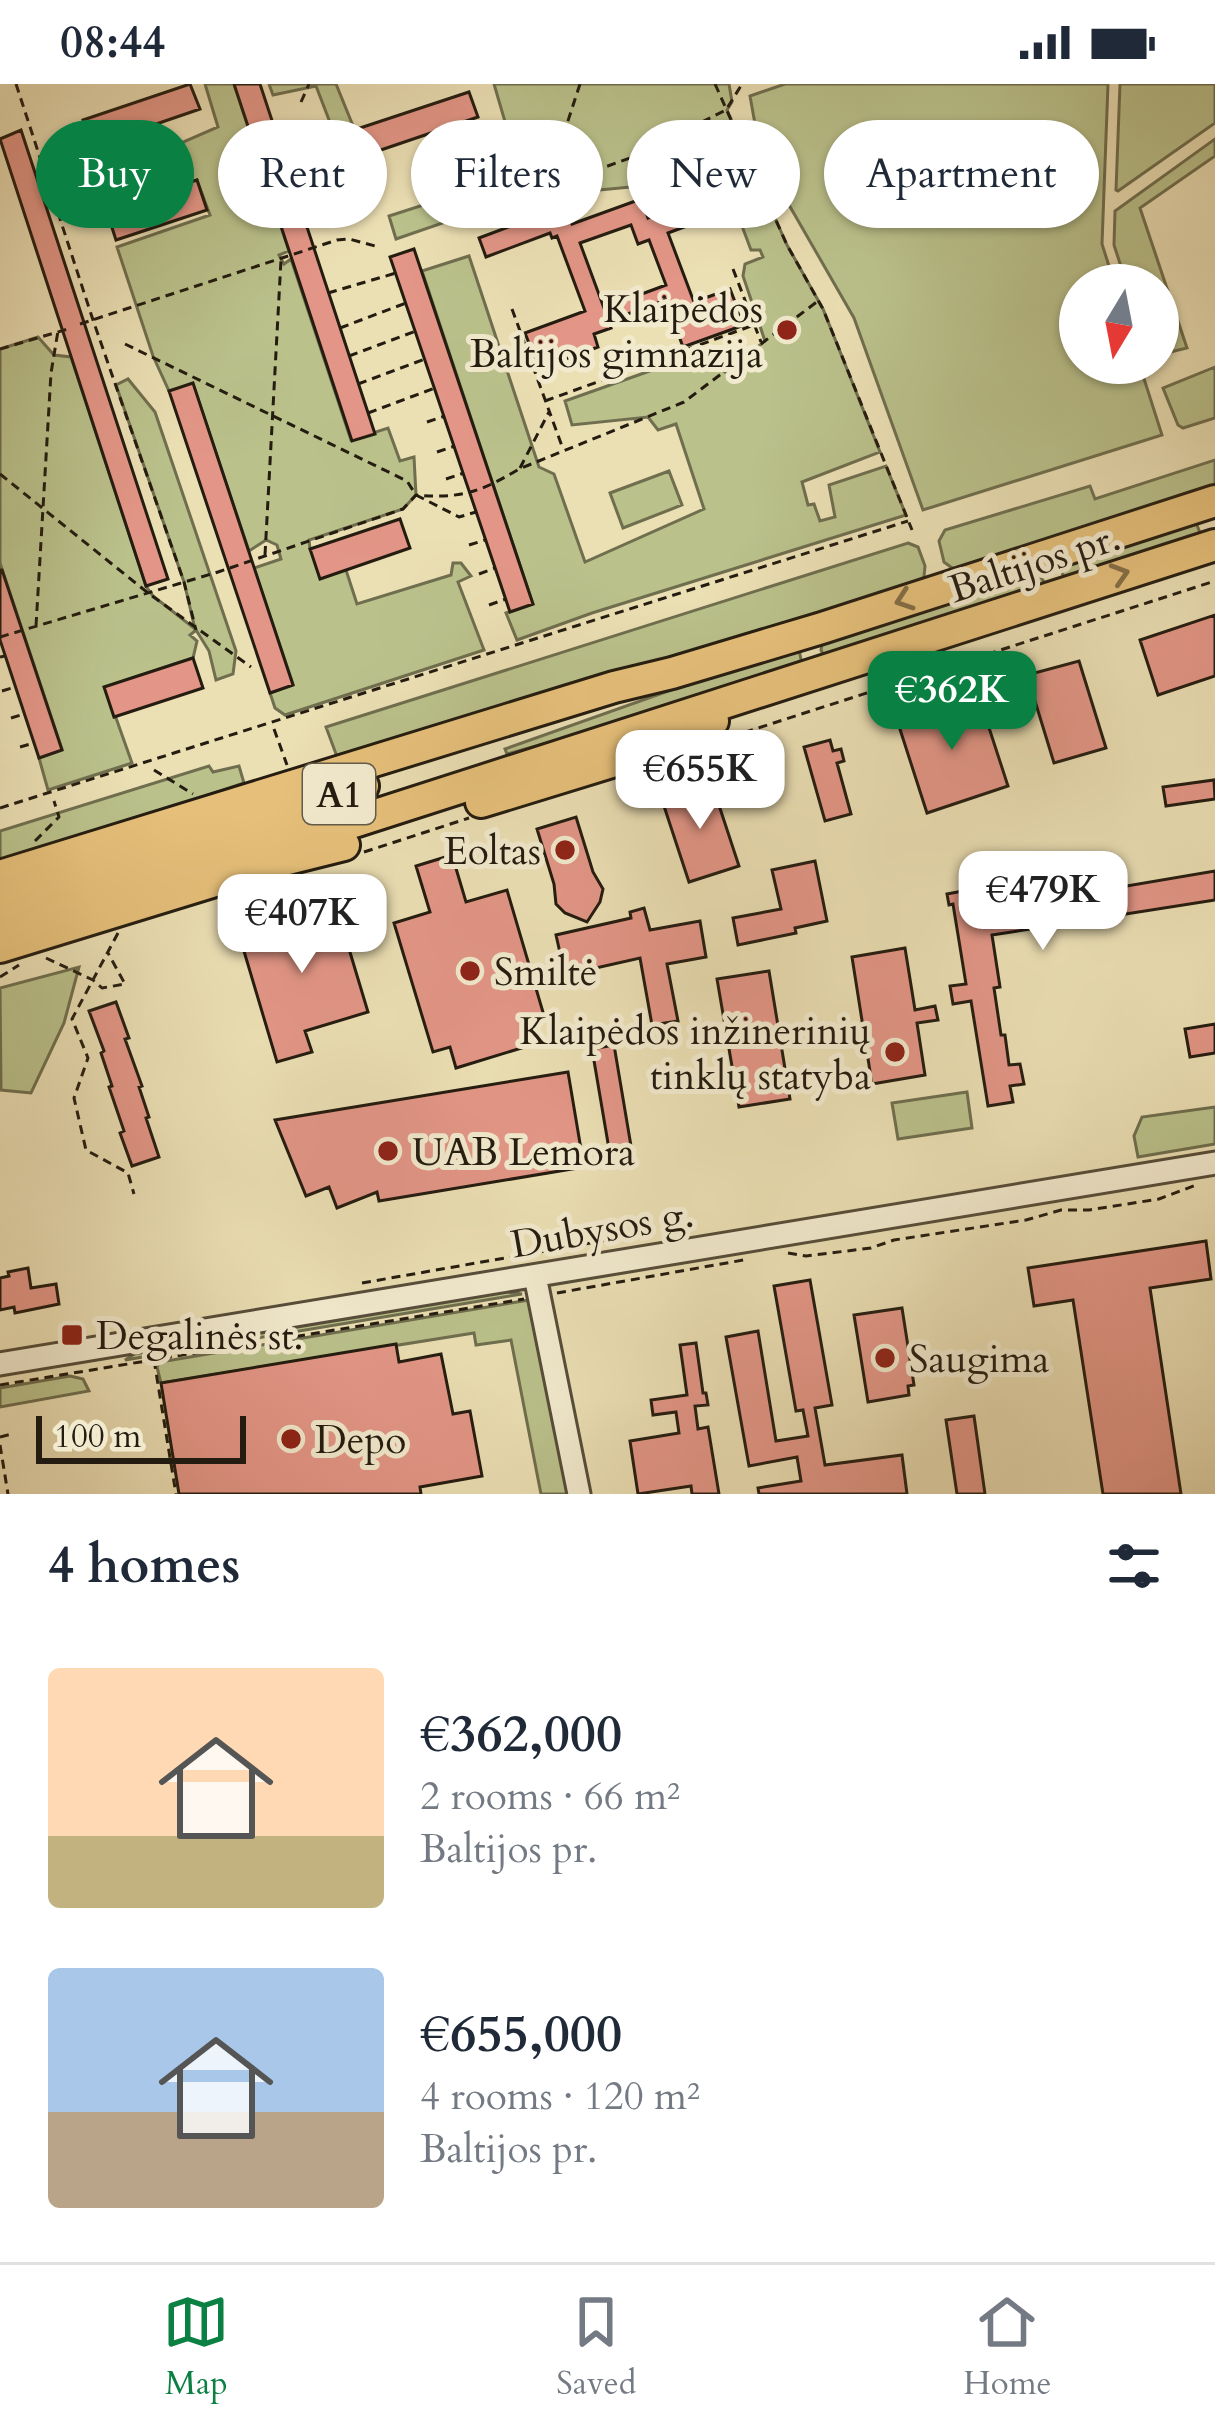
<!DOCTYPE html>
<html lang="en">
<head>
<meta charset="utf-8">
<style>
	:root { --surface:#fff; --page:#f2f2f3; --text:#1f2937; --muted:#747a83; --line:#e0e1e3; --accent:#0b8043 }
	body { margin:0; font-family:Cardo,serif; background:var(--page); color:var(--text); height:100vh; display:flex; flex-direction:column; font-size:45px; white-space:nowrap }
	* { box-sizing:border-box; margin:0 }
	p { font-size:39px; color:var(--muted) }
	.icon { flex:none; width:66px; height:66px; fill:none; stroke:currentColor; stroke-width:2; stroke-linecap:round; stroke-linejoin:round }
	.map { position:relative; height:1410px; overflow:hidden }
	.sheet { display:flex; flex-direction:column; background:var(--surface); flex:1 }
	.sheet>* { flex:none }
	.banner { position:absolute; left:36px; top:36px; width:1143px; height:108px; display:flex; gap:24px }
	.needle { width:78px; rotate:190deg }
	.controls { position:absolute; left:1059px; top:180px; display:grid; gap:24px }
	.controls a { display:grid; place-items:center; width:120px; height:120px; border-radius:50%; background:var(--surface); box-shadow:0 3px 9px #0004; font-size:60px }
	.scale { position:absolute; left:36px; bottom:30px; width:210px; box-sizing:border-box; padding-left:12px; border:6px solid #241c10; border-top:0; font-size:33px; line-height:42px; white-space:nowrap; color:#241c10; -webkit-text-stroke:9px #f2eace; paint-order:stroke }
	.price { position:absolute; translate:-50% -102px; padding:0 27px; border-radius:24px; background:#fff; color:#222; font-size:39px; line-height:78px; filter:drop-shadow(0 3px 6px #0008) }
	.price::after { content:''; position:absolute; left:50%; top:72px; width:36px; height:27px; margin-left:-18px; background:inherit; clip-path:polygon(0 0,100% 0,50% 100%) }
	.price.on { background:var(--accent); color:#fff }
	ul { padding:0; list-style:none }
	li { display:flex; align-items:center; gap:36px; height:300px; padding:0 48px }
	li span { display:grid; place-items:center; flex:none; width:336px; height:240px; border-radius:12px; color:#555 }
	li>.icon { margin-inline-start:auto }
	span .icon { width:144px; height:144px; fill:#fffc; stroke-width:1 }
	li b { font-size:51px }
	h2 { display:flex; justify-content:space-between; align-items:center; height:144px; padding:0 48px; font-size:51px }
	.pill { padding:0 42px; border-radius:54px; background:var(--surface); box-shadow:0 3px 9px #0004; font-size:42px; line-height:108px }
	.pill.on { background:var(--accent); color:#fff }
	.status { display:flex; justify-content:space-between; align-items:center; height:84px; padding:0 60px; background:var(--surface); direction:ltr }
	.status svg { height:33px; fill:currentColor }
	.tab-bar { display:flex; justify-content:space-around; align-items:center; height:168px; border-top:3px solid var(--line); background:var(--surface); font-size:33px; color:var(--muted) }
	.tab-bar a { display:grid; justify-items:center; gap:6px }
	.tab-bar .on { color:var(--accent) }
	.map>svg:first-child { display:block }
</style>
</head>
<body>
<div class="status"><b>08:44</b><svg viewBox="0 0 49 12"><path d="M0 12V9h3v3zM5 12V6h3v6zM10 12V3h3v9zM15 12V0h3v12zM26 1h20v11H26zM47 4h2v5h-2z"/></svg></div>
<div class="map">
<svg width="1215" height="1410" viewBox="0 0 1215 1410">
	<rect width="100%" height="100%" fill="#ebdfb4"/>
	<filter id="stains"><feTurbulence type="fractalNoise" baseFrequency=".00167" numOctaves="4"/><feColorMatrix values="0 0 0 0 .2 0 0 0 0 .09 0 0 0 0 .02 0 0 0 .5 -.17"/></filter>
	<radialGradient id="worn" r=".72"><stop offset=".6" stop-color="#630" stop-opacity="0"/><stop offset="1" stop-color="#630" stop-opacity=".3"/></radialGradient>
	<path fill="#bac18b" stroke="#6f6e4e" stroke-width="3" d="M205,0H234L289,167L279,171L284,180L291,175L351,356L388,344L400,377L414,373L416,411L403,425L309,456L310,465L346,486L357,520L451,491L453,479H461L471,492L458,498L484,566L285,631L275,624L270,609L293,600L254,484L281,475L277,461L266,456L249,467L193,300L169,307L153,272L117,163L210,131L197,96L106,125L96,96L218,43Z
		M269,0H336L371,86L351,93L316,2L273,11Z
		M494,0H729L732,18L727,26L787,161L823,225L880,368L802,398L808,421L814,420L820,437L835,433L829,401L886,382L906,431L592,529L517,556L506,529L533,520L422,187L469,172L539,383L554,390L585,478L704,425L676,340L658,346L648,333L572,341L565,317L706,267L725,288L765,257L743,192L745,180L763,173L760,166H751L724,94L589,107L583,105L576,93L396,155L389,132L467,107L452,59L506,41Z
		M785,0H1108L1102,160L1115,201H1080V279H1139L1162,351L923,426L854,234L773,93L757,51L750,12Z
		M1120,0H1215V39L1118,107L1116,106Z
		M1215,55V72L1140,124L1187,264L1158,271V201H1127L1114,161L1115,127Z
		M38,253L54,271L71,273L146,502L153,512L195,545L184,498L116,301L128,295L155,328L236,567L233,590L216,596L209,567L196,546L190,551L197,557L193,574L105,603L132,679L48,706L39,674L62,665L0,479V265Z
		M1215,283V334L1183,344L1178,341L1163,304Z
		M1215,376V403L955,486L944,478L939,457L945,446L1090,402L1095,415Z
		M669,387L682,421L623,444L610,409Z
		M1194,434L1203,456L1066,497L1057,479Z
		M908,459L918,463L925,482L924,493L918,498L339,678L326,643Z
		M1037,487L1044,498L1043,502L824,572L821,566L823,556Z
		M798,561L802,580L697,617L507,670L505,665Z
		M209,682L213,688L239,682L244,699L206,712L205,717L37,774L0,776V747Z
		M79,883L64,939L31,1009L1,1006L0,904Z
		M967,1008L972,1044L898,1055L892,1019Z
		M1215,1023V1060L1138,1073L1134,1052L1142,1033Z
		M502,1207L522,1210L125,1276L139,1267Z
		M529,1216L534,1226L572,1410H541L511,1256L476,1261L474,1249L161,1299L157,1283L160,1278Z
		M70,1292L83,1295L89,1307L0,1323V1304Z"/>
	<path fill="#e39687" stroke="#241c10" stroke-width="3" fill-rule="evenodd" d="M190,0L200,25L92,62L83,36Z
		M234,0H260L375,350L352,357Z
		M469,8L478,33L369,70L360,44Z
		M21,46L168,495L146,502L0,55Z
		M197,96L207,126L116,156L106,125Z
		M717,108L725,128L668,149L694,218L730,205L744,241L683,263L666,216L608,237L611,244L594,250L598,263L539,285L525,249L585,227L557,152L552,154L550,149L486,173L479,154L565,122L572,140L641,115L648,134ZM631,141L638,160L649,156L666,201L604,224L580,159Z
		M414,165L533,520L510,528L390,173Z
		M193,299L293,601L270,609L169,307Z
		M400,435L410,464L320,495L310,465Z
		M0,486H2L62,666L39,674L0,556Z
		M1215,531V592L1158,611L1140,556Z
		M193,574L203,604L114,633L104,603Z
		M1079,577L1106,664L1054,679L1027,591Z
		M978,610L1008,702L927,729L897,636Z
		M830,656L833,667L841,665L844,677L837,679L851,730L825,737L804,663Z
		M1214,696L1215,715L1166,722L1163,703Z
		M711,697L739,782L689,798L661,713Z
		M576,733L593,788L603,805L600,818L587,838L565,829L556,820L554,800L537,745Z
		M452,771L466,818L507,806L545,935L532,939L538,959L456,984L450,963L433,968L394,839L430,828L416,782Z
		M815,777L827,837L795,844L796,849L738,861L733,834L781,825L772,786Z
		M1215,787V816L992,851L1000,903L994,904L1001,951H1005L1009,981L1020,980L1024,1000L1010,1002L1013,1018L988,1022L971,917L953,920L950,902L966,900L953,820L949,821L947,810L963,807L967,829Z
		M334,815L368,928L305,947L312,968L277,978L238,847Z
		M644,824L650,846L700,837L706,873L667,880L678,937L652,941L640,874L565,891L556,851L631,834L630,828Z
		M905,864L915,926L935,922L938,936L917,939L925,991L872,1000L852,873Z
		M769,887L790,1015L739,1023L717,895Z
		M116,918L129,954L125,955L142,1002L139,1003L149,1033L146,1034L159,1073L132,1082L120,1049L124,1047L109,1003L112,1002L101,969L104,967L89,927Z
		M1215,940V969L1190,973L1185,945Z
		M614,961L631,1062L609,1065L592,965Z
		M568,988L584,1083L379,1117L377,1108L337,1124L329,1103L306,1112L275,1036Z
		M1206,1157L1211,1195L1150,1204L1181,1410H1103L1073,1216L1034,1222L1028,1184Z
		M28,1184L31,1204L56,1200L59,1220L15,1229L14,1223L0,1226V1194L9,1192L8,1188Z
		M810,1196L832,1321L815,1324L825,1381L902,1371L907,1410H759L758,1404L801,1397L797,1373L749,1382L726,1253L758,1247L776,1357L808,1352L803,1326L796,1327L774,1202Z
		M902,1224L914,1301L908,1302L909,1311L868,1318L854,1231Z
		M696,1259L703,1309H706L708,1321L695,1322L698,1345L708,1343L719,1410H692L691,1402L638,1410L630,1357L679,1349L676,1328L653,1331L651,1316L687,1311L680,1261Z
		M396,1260L399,1278L441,1270L453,1330L470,1327L482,1392L420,1403L421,1410H179L161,1299Z
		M974,1332L985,1410H957L946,1336Z"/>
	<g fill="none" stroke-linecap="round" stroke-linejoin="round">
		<g stroke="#564d39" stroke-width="27">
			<path id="minor" d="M535,1192L579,1410
				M0,1280L1215,1079"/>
		</g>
		<g stroke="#241c10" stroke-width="36">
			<path id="highway" d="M481,718L657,664L698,647L713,637
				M280,777L344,761
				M0,792L614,603L672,589L822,544L1215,417
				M0,817L264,735L363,702
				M0,842L270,756L329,746L1215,461
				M0,863L280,777L293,768"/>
		</g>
		<path stroke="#241c10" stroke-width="3" stroke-dasharray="9 6" stroke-linecap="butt" d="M16,0L93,236L184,498L196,546
			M715,0L787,161L823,225L912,446
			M301,18L309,0
			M545,102L526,83L565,46L580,0
			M491,122L525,84
			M466,133L630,74L726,26L742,0
			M733,185L761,258
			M328,209L396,189
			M512,225L563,365
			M80,240L337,156L349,155L375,162
			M340,244L406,219
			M125,260L407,397L416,411L459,433L476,428
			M0,265L68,245
			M349,272L416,247
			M358,300L425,275
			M545,317L754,241
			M368,329L435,304
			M427,338L445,332
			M437,368L455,362
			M520,384L549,328
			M0,390L148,509L251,583
			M446,395L464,389
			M469,461L485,456
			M265,471L281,176
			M479,490L495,484
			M489,521L506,515
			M36,542L51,289L58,247
			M0,553L218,488L403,425L416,411C460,415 481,408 519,385L684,318L818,217
			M0,573L5,572
			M2,607L15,603
			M11,634L24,630
			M274,645L287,681
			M730,653L1215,497
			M20,663L34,659
			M154,686L193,710
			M0,724L908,437
			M35,757L59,733L54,717
			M364,768L469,734
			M118,849L72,935L88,974L74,1014L86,1066L128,1089L134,1110
			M46,874L93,896L102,904L125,900L108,869
			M0,893L19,881
			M788,1169L806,1172L871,1164L894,1156L1026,1136L1061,1126H1089L1159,1115L1196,1101
			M362,1199L619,1154
			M557,1209L749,1175
			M154,1276L176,1410
			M0,1301L524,1215
			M0,1353L12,1350
			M0,1361L8,1410"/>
		<use href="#minor" stroke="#f2eace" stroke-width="21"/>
		<use href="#highway" stroke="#e6c07a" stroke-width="30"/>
	</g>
	<defs><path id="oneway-chevron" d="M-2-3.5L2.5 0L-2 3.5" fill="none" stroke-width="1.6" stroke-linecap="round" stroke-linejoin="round" transform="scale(3)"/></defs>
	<g stroke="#856e45">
		<use href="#oneway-chevron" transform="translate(1120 490) rotate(-17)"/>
		<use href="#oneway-chevron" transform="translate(904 516) rotate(161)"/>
	</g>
	<g fill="#8f2418" stroke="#f2eace" stroke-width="4.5">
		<circle cx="787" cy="246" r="12"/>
		<circle cx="565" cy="766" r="12"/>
		<circle cx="470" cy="887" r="12"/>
		<circle cx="895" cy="968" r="12"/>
		<circle cx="388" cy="1067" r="12"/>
		<rect x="60" y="1239" width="24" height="24" rx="6"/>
		<circle cx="885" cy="1274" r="12"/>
		<circle cx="291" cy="1355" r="12"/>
	</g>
	<g text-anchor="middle" stroke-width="10" stroke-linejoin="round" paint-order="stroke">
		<rect fill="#f2eace" stroke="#625a49" stroke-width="3" x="303" y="680" width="72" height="60" rx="9"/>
		<g font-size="36" font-weight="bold" fill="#241c10">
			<text x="339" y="723">A1</text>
		</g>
		<g font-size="39" fill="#241c10" stroke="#f2eace" text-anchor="start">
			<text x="763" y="238" text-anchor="end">Klaipėdos<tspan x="763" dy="45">Baltijos gimnazija</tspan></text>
			<text x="541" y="780" text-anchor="end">Eoltas</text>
			<text x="494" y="901">Smiltė</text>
			<text x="871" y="960" text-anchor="end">Klaipėdos inžinerinių<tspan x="871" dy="45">tinklų statyba</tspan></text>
			<text x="412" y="1081">UAB Lemora</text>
			<text x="96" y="1265">Degalinės st.</text>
			<text x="909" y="1288">Saugima</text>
			<text x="315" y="1369">Depo</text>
		</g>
		<g font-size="39" fill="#241c10" stroke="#f2eace">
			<text transform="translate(1034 478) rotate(-18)" y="14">Baltijos pr.</text>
			<text transform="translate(602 1144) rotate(-10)" y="14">Dubysos g.</text>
		</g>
	</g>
	<rect width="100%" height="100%" filter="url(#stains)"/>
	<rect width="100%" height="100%" fill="url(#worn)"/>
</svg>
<div class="controls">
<a><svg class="needle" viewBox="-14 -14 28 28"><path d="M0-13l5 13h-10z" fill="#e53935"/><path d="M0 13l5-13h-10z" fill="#747a83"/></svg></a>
</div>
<div class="scale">100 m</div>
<b class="price on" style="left:952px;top:669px">€362K</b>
<b class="price" style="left:700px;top:748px">€655K</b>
<b class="price" style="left:1043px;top:869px">€479K</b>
<b class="price" style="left:302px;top:892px">€407K</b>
<div class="banner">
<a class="pill on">Buy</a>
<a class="pill">Rent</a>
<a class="pill">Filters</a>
<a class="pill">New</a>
<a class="pill">Apartment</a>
</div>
</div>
<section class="sheet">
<h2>4 homes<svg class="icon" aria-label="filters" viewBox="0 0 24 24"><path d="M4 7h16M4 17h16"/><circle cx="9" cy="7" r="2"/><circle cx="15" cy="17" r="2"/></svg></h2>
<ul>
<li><span style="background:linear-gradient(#ffd9b3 70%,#c2b280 0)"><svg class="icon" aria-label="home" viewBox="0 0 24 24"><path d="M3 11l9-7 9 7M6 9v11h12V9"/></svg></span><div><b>€362,000</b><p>2 rooms · 66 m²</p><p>Baltijos pr.</p></div></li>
<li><span style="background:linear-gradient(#a9c7e8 60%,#b9a48a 0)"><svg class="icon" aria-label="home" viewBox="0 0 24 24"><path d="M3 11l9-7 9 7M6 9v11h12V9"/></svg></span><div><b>€655,000</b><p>4 rooms · 120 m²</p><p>Baltijos pr.</p></div></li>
</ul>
</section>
<nav class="tab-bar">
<a class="on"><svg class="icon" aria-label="map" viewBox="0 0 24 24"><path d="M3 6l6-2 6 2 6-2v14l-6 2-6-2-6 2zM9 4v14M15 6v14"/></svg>Map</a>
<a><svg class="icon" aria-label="saved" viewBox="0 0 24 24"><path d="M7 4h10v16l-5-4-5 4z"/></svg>Saved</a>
<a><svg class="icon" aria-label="home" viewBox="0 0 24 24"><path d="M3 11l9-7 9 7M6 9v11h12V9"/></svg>Home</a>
</nav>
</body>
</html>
